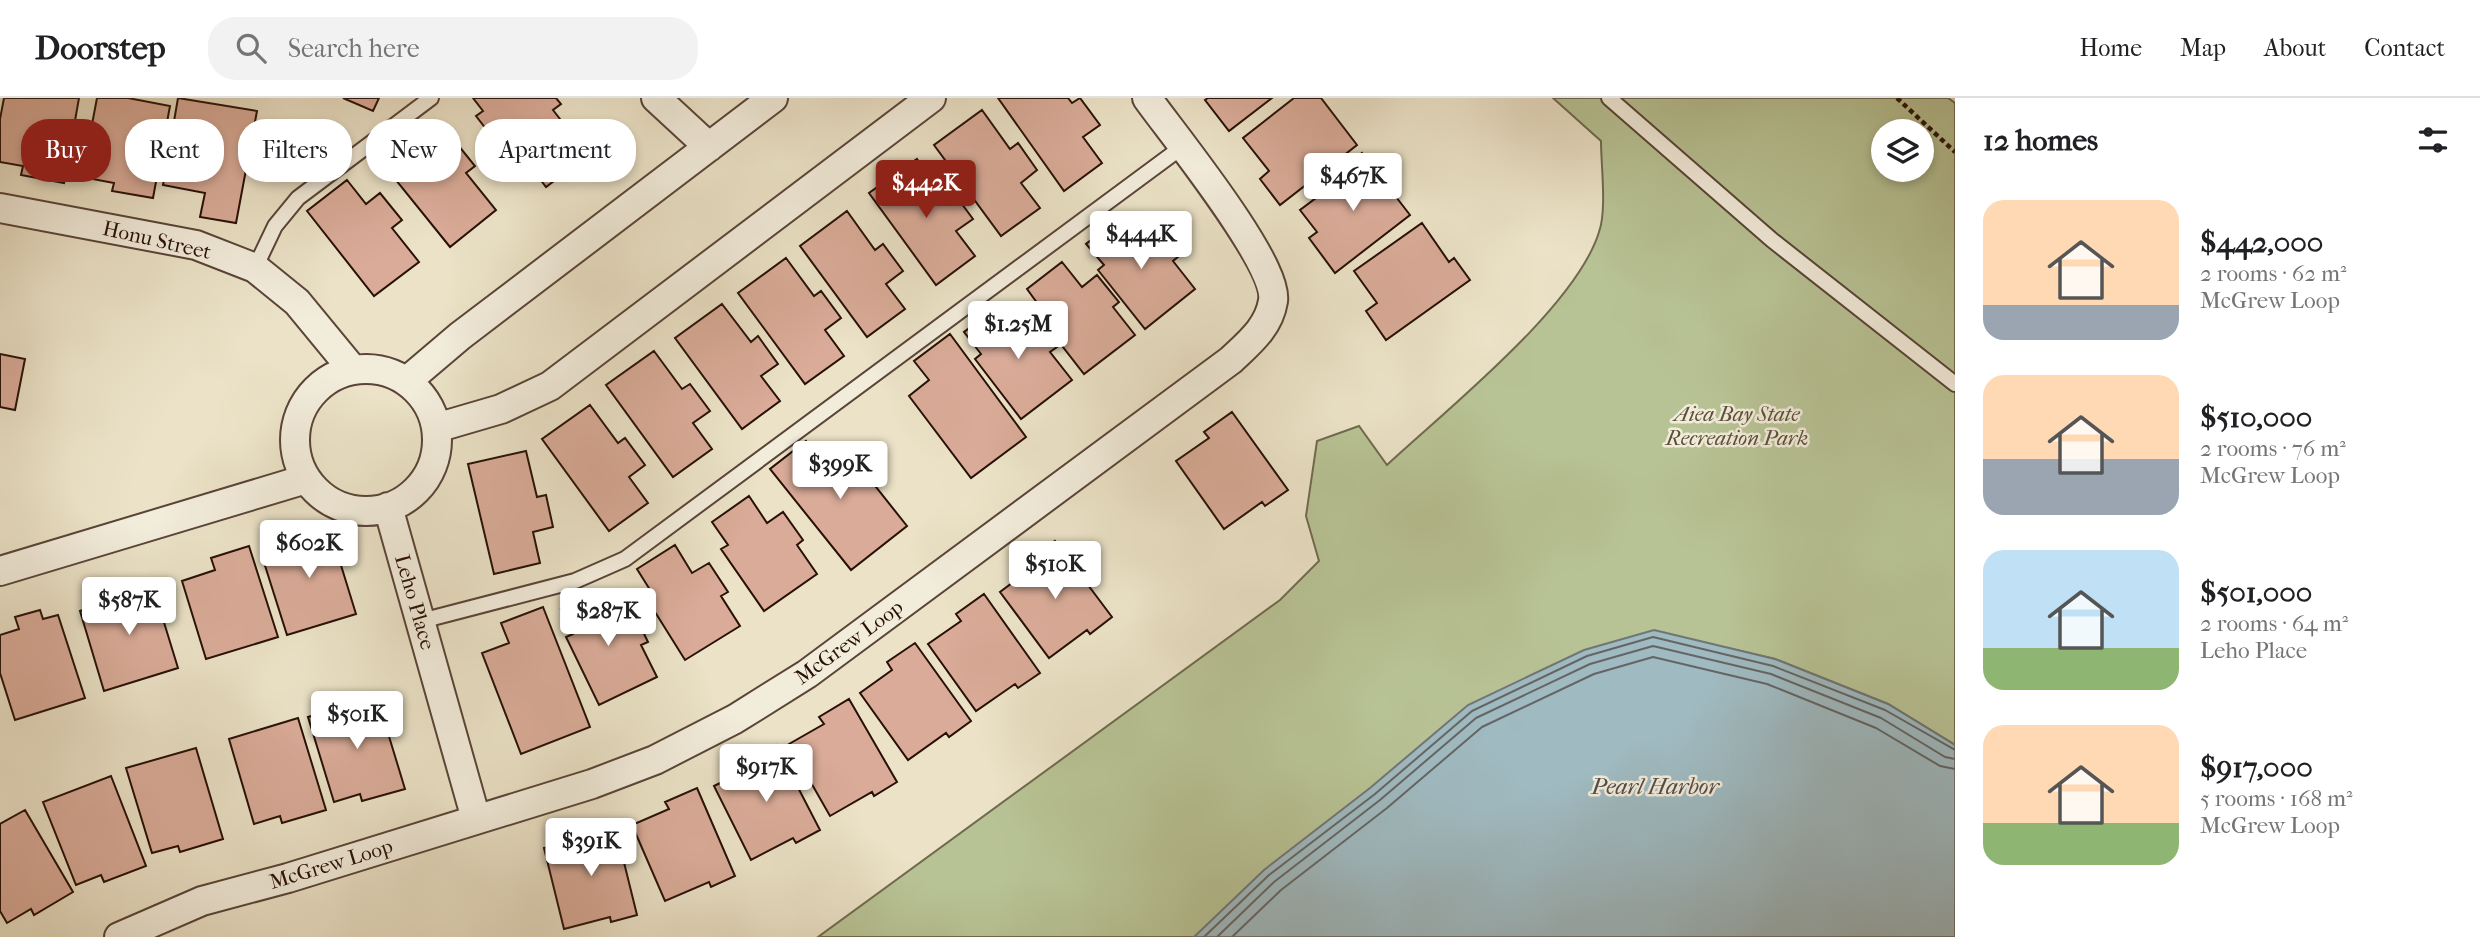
<!DOCTYPE html>
<html lang="en">
<head>
<meta charset="utf-8">
<style>
	:root { --surface:#fff; --page:#f2f2f2; --text:#202124; --muted:#757577; --line:#e0e0e0; --accent:#8f2418 }
	body { margin:0; font-family:"IM FELL French Canon",serif; background:var(--page); color:var(--text); height:100vh; display:flex; flex-direction:column; font-size:26px; white-space:nowrap }
	* { box-sizing:border-box; margin:0 }
	p { font-size:23px; color:var(--muted) }
	.icon { flex:none; width:38px; height:38px; fill:none; stroke:currentColor; stroke-width:2; stroke-linecap:round; stroke-linejoin:round }
	.map { position:relative; flex:1; overflow:hidden }
	.drawer { display:flex; flex-direction:column; background:var(--surface); width:525px }
	.drawer>* { flex:none }
	.guide { position:absolute; left:21px; top:21px; width:665px; height:63px; display:flex; gap:14px }
	.controls { position:absolute; left:1871px; top:21px; display:grid; gap:14px }
	.controls a { display:grid; place-items:center; width:63px; height:63px; border-radius:50%; background:var(--surface); box-shadow:0 4px 10px #0003; font-size:35px }
	.price { position:absolute; translate:-50% -60px; padding:0 16px; border-radius:7px; background:#fff; color:#222; font-size:23px; line-height:46px; filter:drop-shadow(0 2px 4px #0008) }
	.price::after { content:''; position:absolute; left:50%; top:42px; width:21px; height:16px; margin-left:-10px; background:inherit; clip-path:polygon(0 0,100% 0,50% 100%) }
	.price.current { background:var(--accent); color:#fff }
	ul { padding:0; list-style:none }
	li { display:flex; align-items:center; gap:21px; height:175px; padding:0 28px }
	li span { display:grid; place-items:center; flex:none; width:196px; height:140px; border-radius:21px; color:#555 }
	li>.icon { margin-inline-start:auto }
	span .icon { width:84px; height:84px; fill:#fffc; stroke-width:1 }
	li b { font-size:30px }
	h2 { display:flex; justify-content:space-between; align-items:center; height:84px; padding:0 28px; font-size:30px }
	.chip { padding:0 24px; border-radius:28px; background:var(--surface); box-shadow:0 4px 10px #0003; font-size:24px; line-height:63px }
	.chip.current { background:var(--accent); color:#fff }
	header { display:flex; align-items:center; gap:42px; box-sizing:border-box; height:98px; padding:0 35px; background:var(--surface); border-bottom:2px solid var(--line) }
	header strong { font-size:33px }
	nav { display:flex; gap:38px; margin-inline-start:auto; font-size:24px }
	.search { width:490px; height:63px; background:var(--page); display:flex; align-items:center; gap:18px; box-sizing:border-box; padding:0 24px; border-radius:28px; color:var(--muted); font-size:26px }
	main { display:flex; flex:1; min-height:0 }
	.map>svg:first-child { display:block }
</style>
</head>
<body>
<header>
<strong>Doorstep</strong>
<div class="search"><svg class="icon" aria-label="search" viewBox="0 0 24 24"><circle cx="10" cy="10" r="6"/><path d="M15 15l6 6"/></svg>Search here</div>
<nav><a>Home</a><a>Map</a><a>About</a><a>Contact</a></nav>
</header>
<main>
<div class="map">
<svg width="1955" height="839" viewBox="0 0 1955 839">
	<rect width="100%" height="100%" fill="#ebe2c7"/>
	<filter id="stains"><feTurbulence type="fractalNoise" baseFrequency=".00286" numOctaves="4"/><feColorMatrix values="0 0 0 0 .2 0 0 0 0 .09 0 0 0 0 .02 0 0 0 .5 -.17"/></filter>
	<radialGradient id="worn" r=".72"><stop offset=".6" stop-color="#630" stop-opacity="0"/><stop offset="1" stop-color="#630" stop-opacity=".3"/></radialGradient>
	<path fill="#b8c395" stroke="#706a4e" stroke-width="2" fill-rule="evenodd" d="M1553,0H1948L1955,5V647L1888,606L1775,561L1728,550L1256,839H818L1280,502L1319,463L1306,418L1317,343L1359,328L1387,367C1446,312 1576,209 1599,134C1607,112 1601,68 1601,43ZM1883,33H1922V72H1883Z"/>
	<path fill="#9fbac1" stroke="#6f7677" stroke-width="2" d="M1654,532L1775,561L1888,606L1955,647V839H1194L1264,772L1370,690L1468,607L1584,552Z"/>
	<g fill="none" stroke-linecap="round" stroke-linejoin="round">
		<path stroke="#646564" stroke-width="2" d="M1204,839L1269,777L1375,696L1472,613L1587,558L1653,539L1773,568L1885,612L1955,652
			M1217,839L1274,784L1380,702L1476,620L1590,566L1653,548L1771,576L1881,620L1945,659L1955,661
			M1232,839L1281,792L1387,710L1482,629L1594,576L1653,559L1767,586L1876,630L1940,668L1955,671"/>
	</g>
	<path fill="#d9ab98" stroke="#281007" stroke-width="2" d="M4,0H79L64,85L21,77L23,68L0,64V21Z
		M97,0H128L170,8L153,100L112,93L114,85L82,79Z
		M178,0L257,13L236,125L200,119L205,95L163,87Z
		M343,0H379L373,13Z
		M473,0H556L561,6L553,12L588,57L546,89L534,73L524,80L476,18L483,13Z
		M998,0H1068L1072,5L1080,0L1100,27L1083,39L1102,65L1064,93Z
		M1208,0H1272L1229,33L1205,2Z
		M1294,0H1321L1357,47L1280,107L1260,81L1269,73L1243,40Z
		M982,12L1010,51L1018,45L1037,72L1021,85L1040,110L1001,138L934,47Z
		M418,26L440,53L454,42L475,68L466,75L496,112L450,149L395,81L402,75L384,53Z
		M1362,55L1410,117L1335,175L1309,140L1317,134L1300,112L1328,91L1323,85Z
		M917,61L945,99L953,94L973,121L956,133L975,158L936,187L869,95Z
		M347,82L366,106L380,95L402,122L392,130L419,164L374,198L307,113Z
		M847,113L875,152L883,146L903,173L886,186L905,211L867,239L800,148Z
		M1122,118L1142,143L1157,131L1179,158L1173,163L1195,191L1145,231L1098,172L1104,167L1086,146Z
		M1422,125L1449,164L1454,160L1470,182L1386,242L1366,213L1377,205L1354,173Z
		M786,160L814,198L821,193L841,220L825,232L844,258L805,286L738,195Z
		M1062,164L1082,189L1097,177L1119,204L1113,209L1135,237L1084,276L1038,217L1043,213L1027,191Z
		M722,206L751,244L758,238L778,266L761,278L780,303L742,331L675,240Z
		M1000,207L1020,233L1036,222L1057,249L1050,254L1072,282L1021,321L975,261L981,256L964,234Z
		M950,236L1026,339L971,380L909,298L929,282L914,263Z
		M654,253L682,291L690,286L710,313L693,325L712,351L673,379L606,287Z
		M0,256L25,261L15,312L0,309Z
		M590,307L618,345L625,340L645,367L629,379L648,405L609,433L542,341Z
		M1232,314L1288,392L1265,408L1262,404L1224,431L1176,363L1209,340L1204,334Z
		M806,343L820,361L841,345L907,428L851,472L770,371Z
		M526,353L537,399L546,397L553,429L533,434L540,465L494,476L468,366Z
		M749,398L767,425L783,414L803,442L797,447L817,476L764,513L721,451L728,447L712,424Z
		M328,425L356,516L287,537L261,455L288,447L286,438Z
		M1055,443L1112,519L1090,536L1087,532L1049,560L1000,494L1032,470L1027,463Z
		M675,447L692,475L709,465L728,494L721,498L740,528L685,562L645,498L652,495L637,471Z
		M249,448L278,539L206,561L182,483L215,472L211,460Z
		M151,482L178,570L104,593L80,513L119,501L117,492Z
		M601,492L615,521L633,513L648,544L641,547L657,579L599,607L566,539L573,536L561,511Z
		M984,496L1040,575L1018,590L1015,586L976,613L928,546L961,523L956,516Z
		M543,509L590,629L521,656L482,555L509,545L501,525Z
		M40,512L43,521L58,517L85,600L15,622L0,575V537L19,531L15,519Z
		M915,545L971,623L949,639L946,635L908,662L860,595L892,572L887,564Z
		M377,599L405,691L362,703L360,696L334,704L308,619Z
		M849,601L897,684L874,698L872,694L830,718L789,646L824,626L819,619Z
		M298,620L326,712L282,725L280,718L254,726L229,641Z
		M776,647L820,732L796,745L793,740L751,762L714,688L750,670L745,662Z
		M196,650L223,741L180,754L178,748L152,755L126,670Z
		M111,678L146,768L104,784L101,777L76,787L43,704Z
		M697,690L735,778L711,789L709,784L665,803L632,727L669,711L665,704Z
		M25,712L73,794L34,817L31,811L7,825L0,813V726Z
		M614,724L637,817L611,824L610,819L564,831L544,750L583,741L581,732Z"/>
	<g fill="none" stroke-linecap="round" stroke-linejoin="round">
		<g stroke="#594437" stroke-width="18">
			<path id="lane" d="M1609,0L1772,142L1955,286
				M255,170L275,128L298,100L431,0
				M421,523L575,483L625,461L1182,49"/>
		</g>
		<g stroke="#594437" stroke-width="32">
			<path id="street" d="M656,0L709,49
				M0,110L196,147L255,170L297,204L353,272
				M295 342a71 71 0 1 1 142 0a71 71 0 1 1-142 0Z
				M407,283L460,238L773,0
				M436,330L501,311L550,288L931,0
				M388,409L476,721
				M0,473L306,381
				M119,839L202,803L288,780L592,686L655,662L735,621L807,576L1231,262C1249,245 1269,229 1273,203C1279,166 1172,35 1147,0"/>
		</g>
		<path stroke="#281007" stroke-width="4.5" stroke-dasharray="5 3.5" stroke-linecap="butt" d="M1897,0L1955,54"/>
		<use href="#lane" stroke="#f2ecdb" stroke-width="14"/>
		<use href="#street" stroke="#f2ecdb" stroke-width="28"/>
	</g>
	<g text-anchor="middle" stroke-width="5" stroke-linejoin="round" paint-order="stroke">
		<g font-size="21" fill="#281007" stroke="#f2ecdb">
			<text transform="translate(157 142) rotate(13)" y="7">Honu Street</text>
			<text transform="translate(415 504) rotate(74)" y="7">Leho Place</text>
			<text transform="translate(849 544) rotate(-36)" y="7">McGrew Loop</text>
			<text transform="translate(331 766) rotate(-17)" y="7">McGrew Loop</text>
		</g>
		<g font-size="21" font-style="italic" fill="#5a4f39" stroke="#f2ecdb">
			<text x="1737" y="323">Aiea Bay State<tspan x="1737" dy="24">Recreation Park</tspan></text>
		</g>
		<g font-size="23" font-style="italic" fill="#524c48" stroke="#f2ecdb">
			<text x="1655" y="696">Pearl Harbor</text>
		</g>
	</g>
	<rect width="100%" height="100%" filter="url(#stains)"/>
	<rect width="100%" height="100%" fill="url(#worn)"/>
</svg>
<div class="controls">
<a><svg class="icon" aria-label="layers" viewBox="0 0 24 24"><path d="M12 4l9 5-9 5-9-5zM3 14l9 5 9-5"/></svg></a>
</div>
<b class="price" style="left:1353px;top:115px">$467K</b>
<b class="price current" style="left:926px;top:122px">$442K</b>
<b class="price" style="left:1141px;top:173px">$444K</b>
<b class="price" style="left:1018px;top:263px">$1.25M</b>
<b class="price" style="left:840px;top:403px">$399K</b>
<b class="price" style="left:309px;top:482px">$602K</b>
<b class="price" style="left:1055px;top:503px">$510K</b>
<b class="price" style="left:129px;top:539px">$587K</b>
<b class="price" style="left:608px;top:550px">$287K</b>
<b class="price" style="left:357px;top:653px">$501K</b>
<b class="price" style="left:766px;top:706px">$917K</b>
<b class="price" style="left:591px;top:780px">$391K</b>
<div class="guide">
<a class="chip current">Buy</a>
<a class="chip">Rent</a>
<a class="chip">Filters</a>
<a class="chip">New</a>
<a class="chip">Apartment</a>
</div>
</div>
<section class="drawer">
<h2>12 homes<svg class="icon" aria-label="filters" viewBox="0 0 24 24"><path d="M4 7h16M4 17h16"/><circle cx="9" cy="7" r="2"/><circle cx="15" cy="17" r="2"/></svg></h2>
<ul>
<li><span style="background:linear-gradient(#ffd9b3 75%,#9aa5b1 0)"><svg class="icon" aria-label="home" viewBox="0 0 24 24"><path d="M3 11l9-7 9 7M6 9v11h12V9"/></svg></span><div><b>$442,000</b><p>2 rooms · 62 m²</p><p>McGrew Loop</p></div></li>
<li><span style="background:linear-gradient(#ffd9b3 60%,#9aa5b1 0)"><svg class="icon" aria-label="home" viewBox="0 0 24 24"><path d="M3 11l9-7 9 7M6 9v11h12V9"/></svg></span><div><b>$510,000</b><p>2 rooms · 76 m²</p><p>McGrew Loop</p></div></li>
<li><span style="background:linear-gradient(#bfe0f5 70%,#8fb573 0)"><svg class="icon" aria-label="home" viewBox="0 0 24 24"><path d="M3 11l9-7 9 7M6 9v11h12V9"/></svg></span><div><b>$501,000</b><p>2 rooms · 64 m²</p><p>Leho Place</p></div></li>
<li><span style="background:linear-gradient(#ffd9b3 70%,#8fb573 0)"><svg class="icon" aria-label="home" viewBox="0 0 24 24"><path d="M3 11l9-7 9 7M6 9v11h12V9"/></svg></span><div><b>$917,000</b><p>5 rooms · 168 m²</p><p>McGrew Loop</p></div></li>
</ul>
</section>
</main>
</body>
</html>
